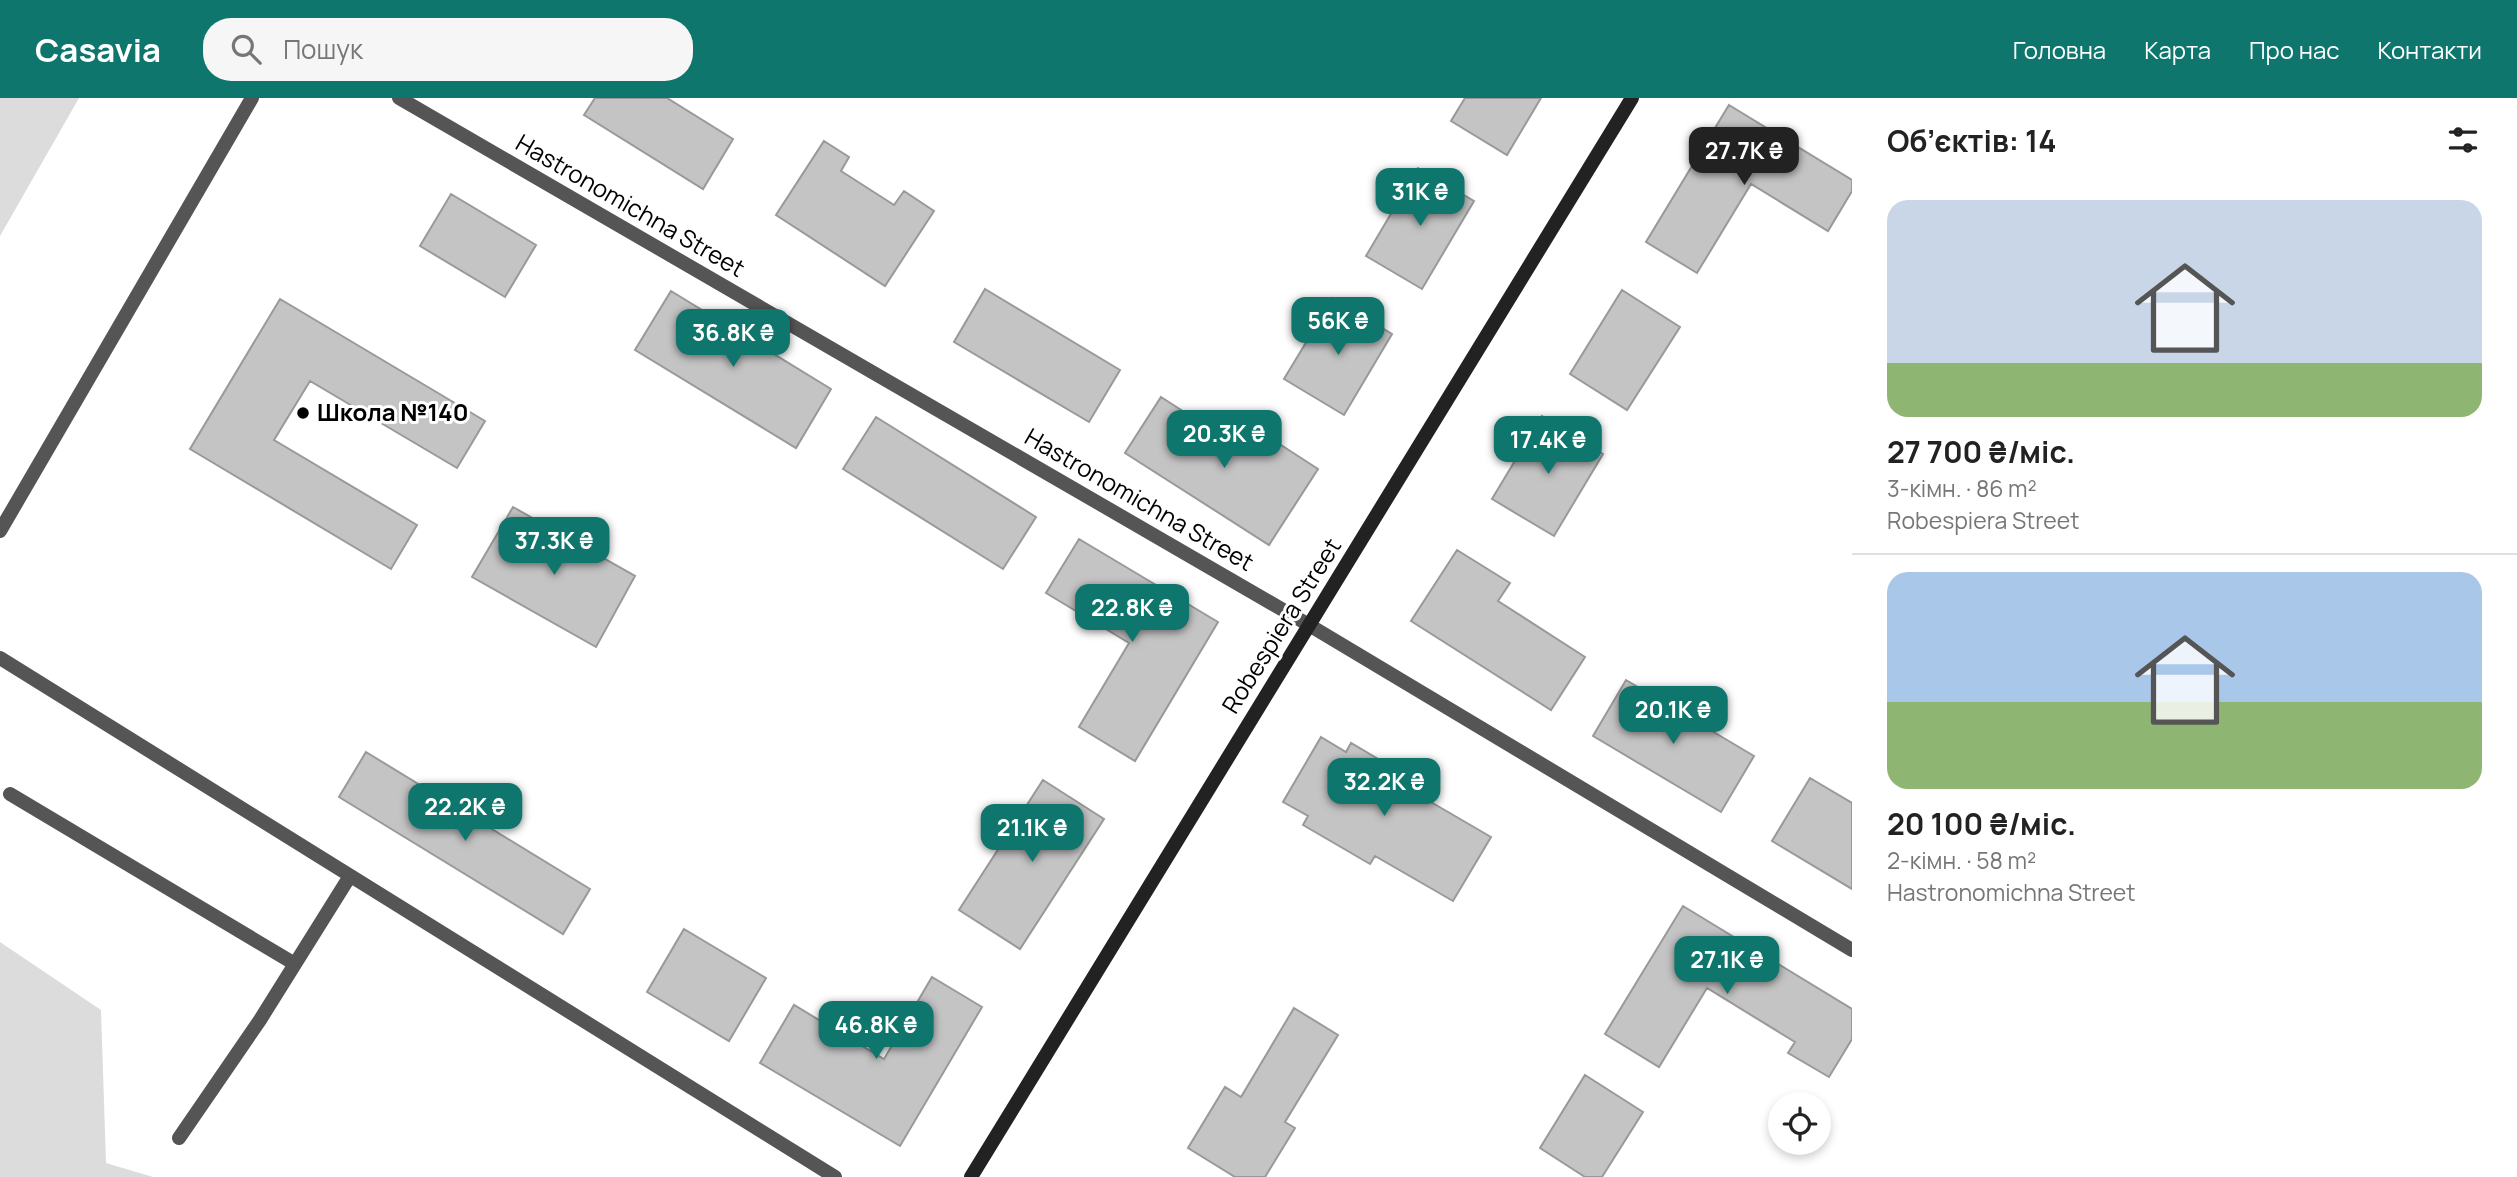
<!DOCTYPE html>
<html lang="uk">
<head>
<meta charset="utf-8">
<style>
	:root { --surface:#fff; --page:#f6f6f6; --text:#222; --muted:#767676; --line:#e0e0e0; --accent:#0f766e }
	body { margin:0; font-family:Manrope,sans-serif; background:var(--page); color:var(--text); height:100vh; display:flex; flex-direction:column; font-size:26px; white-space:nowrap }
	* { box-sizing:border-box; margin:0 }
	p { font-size:23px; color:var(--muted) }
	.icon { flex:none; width:38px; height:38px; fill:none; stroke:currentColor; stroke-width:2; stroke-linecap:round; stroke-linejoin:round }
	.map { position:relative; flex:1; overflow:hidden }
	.sheet { display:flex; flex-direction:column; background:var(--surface); width:665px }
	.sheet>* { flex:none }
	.controls { position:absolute; left:1768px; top:994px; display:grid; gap:14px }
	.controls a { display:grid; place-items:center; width:63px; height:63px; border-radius:50%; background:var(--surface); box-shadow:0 4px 10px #0003; font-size:35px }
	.price { position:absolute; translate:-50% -60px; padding:0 16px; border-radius:14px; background:var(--accent); color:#fff; font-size:23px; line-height:46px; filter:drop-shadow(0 2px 4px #0008) }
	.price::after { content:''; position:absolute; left:50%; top:42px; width:21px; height:16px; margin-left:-10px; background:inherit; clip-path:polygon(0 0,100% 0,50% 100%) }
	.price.active { background:#222; color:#fff }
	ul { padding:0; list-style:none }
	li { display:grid; align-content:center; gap:14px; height:371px; padding:0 35px }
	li+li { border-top:2px solid var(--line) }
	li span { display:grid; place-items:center; height:217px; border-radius:21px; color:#555 }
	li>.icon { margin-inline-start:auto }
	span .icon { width:126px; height:126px; fill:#fffc; stroke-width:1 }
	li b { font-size:30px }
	h2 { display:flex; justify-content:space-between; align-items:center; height:84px; padding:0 35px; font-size:30px }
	header { display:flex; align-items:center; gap:42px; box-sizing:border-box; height:98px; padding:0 35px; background:var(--accent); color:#fff }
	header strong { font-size:33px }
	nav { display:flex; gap:38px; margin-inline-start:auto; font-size:24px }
	.search { width:490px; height:63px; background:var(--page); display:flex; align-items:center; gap:18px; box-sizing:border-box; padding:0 24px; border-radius:28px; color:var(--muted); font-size:26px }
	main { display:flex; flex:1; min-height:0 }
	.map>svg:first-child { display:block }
</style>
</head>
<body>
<header>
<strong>Casavia</strong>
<div class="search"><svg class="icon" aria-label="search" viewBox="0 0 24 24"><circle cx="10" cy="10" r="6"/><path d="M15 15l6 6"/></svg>Пошук</div>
<nav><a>Головна</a><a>Карта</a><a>Про нас</a><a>Контакти</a></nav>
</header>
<main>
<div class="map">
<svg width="1852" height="1079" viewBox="0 0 1852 1079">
	<rect width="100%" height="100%" fill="#fff"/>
	<path fill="#dcdcdc" d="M0,0H79L0,138Z
		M0,844L101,912L106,1065L153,1079H0Z"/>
	<path fill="#c4c4c4" stroke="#999" stroke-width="2" d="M595,0H667L733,41L703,91L584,17Z
		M1465,0H1541L1507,57L1451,23Z
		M1729,7L1852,82V93L1828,133L1751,86L1697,175L1646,144Z
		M824,43L849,59L841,73L894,107L904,93L934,113L885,188L776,117Z
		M1418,70L1474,103L1422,191L1366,158Z
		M451,96L536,147L505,199L420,148Z
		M985,191L1120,272L1089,324L954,244Z
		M1622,192L1680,229L1627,312L1570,276Z
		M671,193L831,291L796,350L635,252Z
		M1333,200L1392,236L1344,317L1284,281Z
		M280,201L485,323L457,370L310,283L274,342L417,427L391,471L190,351Z
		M1161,299L1248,355L1261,334L1318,371L1269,447L1125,355Z
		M1542,318L1603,356L1554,438L1492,401Z
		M876,319L1036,419L1003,471L843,371Z
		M513,409L635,478L596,549L472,479Z
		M1079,441L1218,524L1135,663L1079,629L1129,545L1046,495Z
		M1457,452L1510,485L1498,503L1585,559L1551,612L1411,523Z
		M1626,582L1754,658L1721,714L1593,638Z
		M1321,639L1346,654L1351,645L1417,684L1412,693L1491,739L1453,803L1375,758L1370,766L1303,727L1308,718L1283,704Z
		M366,654L590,791L563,836L339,699Z
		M1810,680L1852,705V791L1772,743Z
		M1043,682L1104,721L1020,851L959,812Z
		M1683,808L1852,911V941L1829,979L1788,955L1795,944L1707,890L1659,969L1605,936Z
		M684,831L766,880L729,943L647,894Z
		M932,879L982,909L900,1048L760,965L794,907L884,961Z
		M1294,910L1338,937L1285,1024L1295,1030L1265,1079H1235L1188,1050L1225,989L1241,999Z
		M1585,977L1643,1014L1602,1079H1585L1540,1050Z"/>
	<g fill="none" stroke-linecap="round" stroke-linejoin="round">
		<path stroke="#555" stroke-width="14" d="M0,433L252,0
			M0,560L835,1079
			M10,696L295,866
			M179,1040L260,922L350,778"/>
		<path stroke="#555" stroke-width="14" d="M399,0L1309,527L1852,852"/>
		<path stroke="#222" stroke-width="14" d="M971,1079L1632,0"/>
	</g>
	<circle fill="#000" stroke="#fff" stroke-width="2.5" cx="303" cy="315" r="7"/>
	<g text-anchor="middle" stroke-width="6" stroke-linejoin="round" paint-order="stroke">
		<g font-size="24" fill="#000" stroke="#fff">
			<text transform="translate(630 108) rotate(30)" y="8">Hastronomichna Street</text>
			<text transform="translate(1139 402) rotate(30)" y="8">Hastronomichna Street</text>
			<text transform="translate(1282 528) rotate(-58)" y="8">Robespiera Street</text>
		</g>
		<g font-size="24" font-weight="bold" fill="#000" stroke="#fff" text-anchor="start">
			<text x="317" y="323">Школа №140</text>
		</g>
	</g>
</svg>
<div class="controls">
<a><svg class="icon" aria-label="locate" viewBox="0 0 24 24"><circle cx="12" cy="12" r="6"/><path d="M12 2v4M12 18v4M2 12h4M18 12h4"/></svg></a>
</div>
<b class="price active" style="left:1744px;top:89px">27.7K ₴</b>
<b class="price" style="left:1420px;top:130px">31K ₴</b>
<b class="price" style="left:1338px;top:259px">56K ₴</b>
<b class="price" style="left:733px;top:271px">36.8K ₴</b>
<b class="price" style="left:1224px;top:372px">20.3K ₴</b>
<b class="price" style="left:1548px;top:378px">17.4K ₴</b>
<b class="price" style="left:554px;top:479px">37.3K ₴</b>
<b class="price" style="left:1132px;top:546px">22.8K ₴</b>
<b class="price" style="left:1673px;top:648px">20.1K ₴</b>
<b class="price" style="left:1384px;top:720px">32.2K ₴</b>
<b class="price" style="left:465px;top:745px">22.2K ₴</b>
<b class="price" style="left:1032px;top:766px">21.1K ₴</b>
<b class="price" style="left:1727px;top:898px">27.1K ₴</b>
<b class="price" style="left:876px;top:963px">46.8K ₴</b>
</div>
<section class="sheet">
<h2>Об’єктів: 14<svg class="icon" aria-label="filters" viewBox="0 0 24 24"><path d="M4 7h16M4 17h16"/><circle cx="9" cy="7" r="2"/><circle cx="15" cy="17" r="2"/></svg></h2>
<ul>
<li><span style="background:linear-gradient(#c9d6e8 75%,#8fb573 0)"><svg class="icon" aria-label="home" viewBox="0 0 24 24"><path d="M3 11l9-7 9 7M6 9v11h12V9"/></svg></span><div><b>27 700 ₴/міс.</b><p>3-кімн. · 86 m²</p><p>Robespiera Street</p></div></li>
<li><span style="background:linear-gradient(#a9c7e8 60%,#8fb573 0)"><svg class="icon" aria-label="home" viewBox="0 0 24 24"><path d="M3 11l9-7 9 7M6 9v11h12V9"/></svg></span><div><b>20 100 ₴/міс.</b><p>2-кімн. · 58 m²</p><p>Hastronomichna Street</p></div></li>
</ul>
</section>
</main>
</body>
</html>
